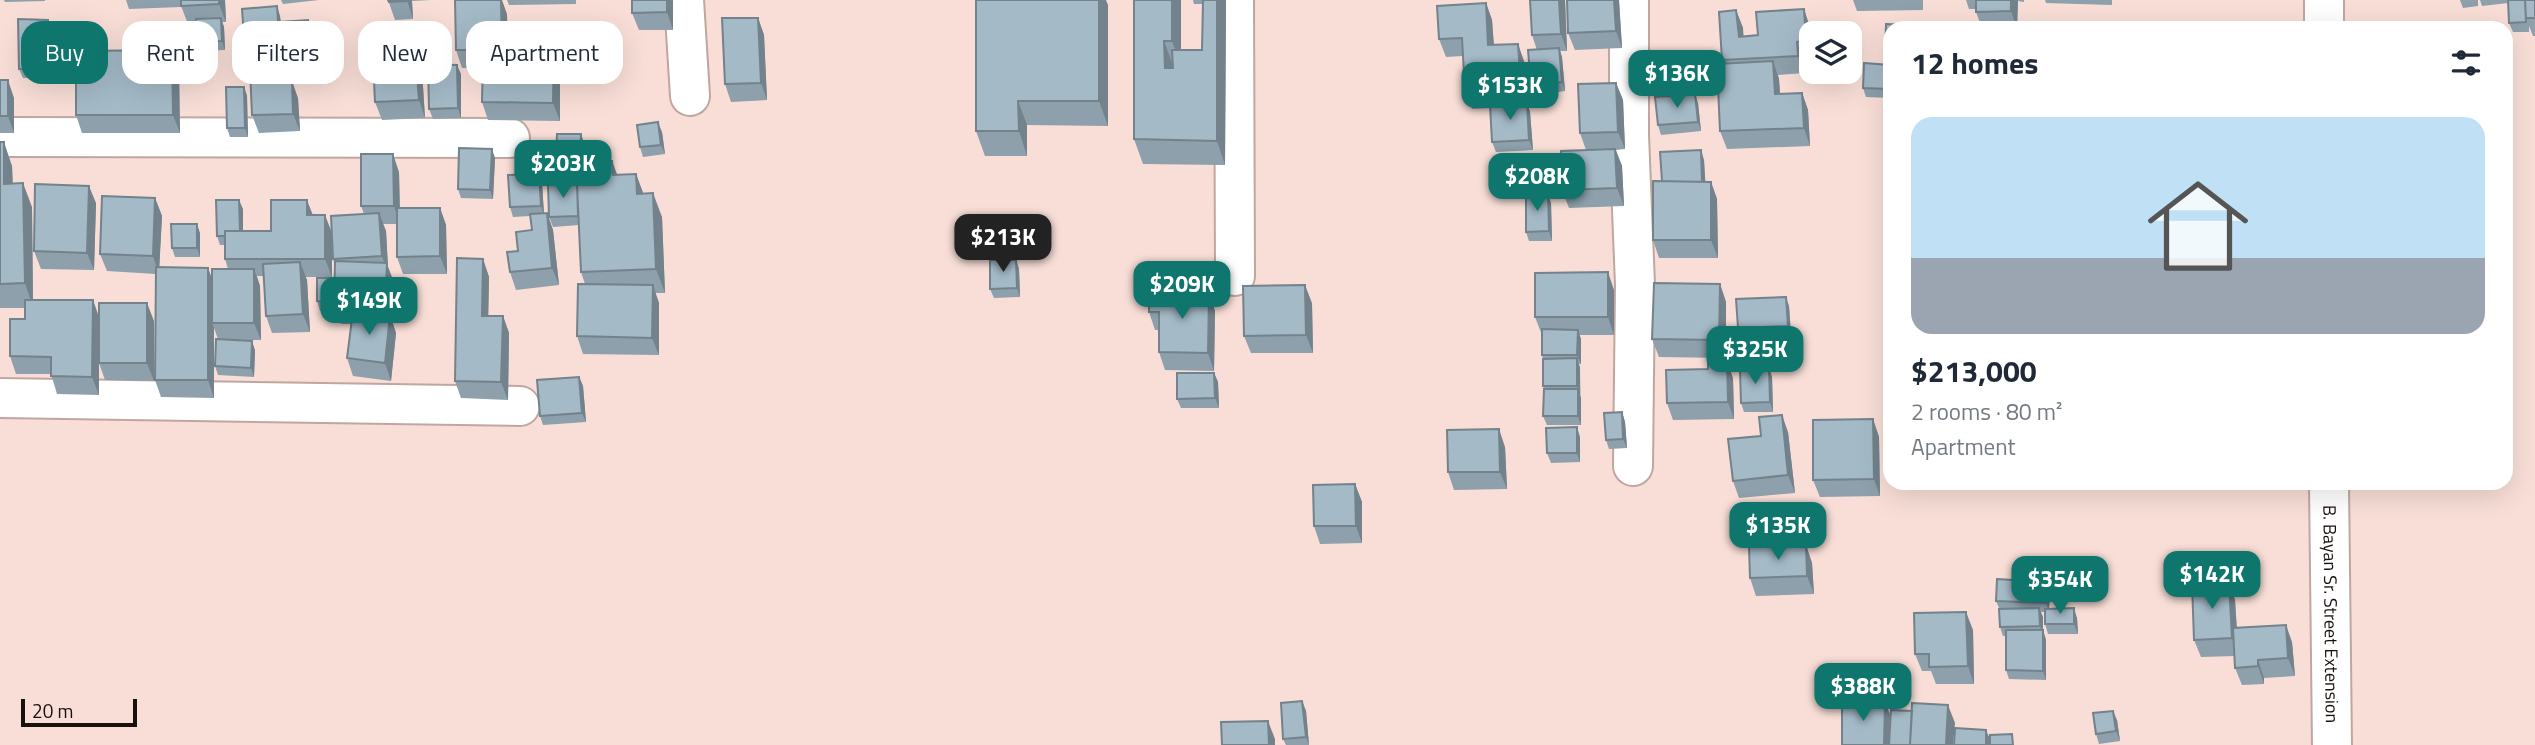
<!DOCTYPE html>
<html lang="en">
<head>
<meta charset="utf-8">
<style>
	:root { --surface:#fff; --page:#f6f6f7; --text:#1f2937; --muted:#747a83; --line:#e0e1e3; --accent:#0f766e }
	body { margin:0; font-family:"Titillium Web",sans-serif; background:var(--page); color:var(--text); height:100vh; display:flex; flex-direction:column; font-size:26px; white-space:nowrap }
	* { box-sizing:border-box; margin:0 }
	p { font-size:23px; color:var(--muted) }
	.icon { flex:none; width:38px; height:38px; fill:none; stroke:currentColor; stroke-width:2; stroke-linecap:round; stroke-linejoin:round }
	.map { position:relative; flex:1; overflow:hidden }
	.details { position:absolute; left:1883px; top:21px; width:630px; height:469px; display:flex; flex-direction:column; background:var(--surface); border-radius:21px; box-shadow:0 7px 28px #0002 }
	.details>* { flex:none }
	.banner { position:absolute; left:21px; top:21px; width:665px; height:63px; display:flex; gap:14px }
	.fabs { position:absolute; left:1799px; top:21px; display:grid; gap:14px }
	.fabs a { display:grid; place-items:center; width:63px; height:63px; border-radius:14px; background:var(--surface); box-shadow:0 7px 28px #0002; font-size:35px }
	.scale { position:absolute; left:21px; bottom:18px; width:116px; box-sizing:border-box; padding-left:7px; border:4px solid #19110e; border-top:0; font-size:19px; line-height:24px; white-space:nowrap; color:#19110e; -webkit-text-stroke:5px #f8ded7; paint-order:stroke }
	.price { position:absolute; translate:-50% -60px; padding:0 16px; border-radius:14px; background:var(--accent); color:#fff; font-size:23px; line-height:46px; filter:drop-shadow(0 2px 4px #0008) }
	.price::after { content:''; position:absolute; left:50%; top:42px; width:21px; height:16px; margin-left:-10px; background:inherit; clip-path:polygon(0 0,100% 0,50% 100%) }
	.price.current { background:#222; color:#fff }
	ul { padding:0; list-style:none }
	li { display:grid; align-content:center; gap:14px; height:371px; padding:0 28px }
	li+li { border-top:2px solid var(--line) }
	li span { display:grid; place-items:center; height:217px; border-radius:21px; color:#555 }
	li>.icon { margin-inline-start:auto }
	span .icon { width:126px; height:126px; fill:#fffc; stroke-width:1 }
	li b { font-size:30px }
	h2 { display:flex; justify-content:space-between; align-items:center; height:84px; padding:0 28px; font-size:30px }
	.tag { padding:0 24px; border-radius:21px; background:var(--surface); box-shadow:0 7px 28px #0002; font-size:24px; line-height:63px }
	.tag.current { background:var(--accent); color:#fff }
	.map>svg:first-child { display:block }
</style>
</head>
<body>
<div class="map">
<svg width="2535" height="745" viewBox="0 0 2535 745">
	<rect width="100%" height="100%" fill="#f8ded7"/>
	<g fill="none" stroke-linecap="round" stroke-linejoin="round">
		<g stroke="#bfa7a0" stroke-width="42">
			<g id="minor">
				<path d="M684,0L690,96"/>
				<path d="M1234,0L1235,276"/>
				<path d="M1629,0V135L1635,285L1633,466"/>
				<path d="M2324,28V0"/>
				<path d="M0,137L510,138"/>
				<path d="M0,398L520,406"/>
				<path id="s1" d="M2329,483L2332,745"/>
			</g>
		</g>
		<use href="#minor" stroke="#fff" stroke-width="38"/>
	</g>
	<path fill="#8da0ab" d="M4,0H45V1L5,2Z
		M126,0H181V7L129,9Z
		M225,0L226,22H222L224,27L225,50L200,51L197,42L196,23L188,24L181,6Z
		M281,0H319L283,4Z
		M388,0H431L412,1L413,19L395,20Z
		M507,0H576V4L509,5Z
		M632,0H673V30H639L632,13Z
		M1134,0H1181V50H1202L1203,4H1194L1193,0H1226L1225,165L1143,164L1134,139Z
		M1565,0L1567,51H1560L1562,57L1565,91L1535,95L1531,86L1537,50L1532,35Z
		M1619,0L1622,48L1575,50L1568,33Z
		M1853,0H1923V10L1857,11Z
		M1966,0H2024V2L2018,1L2017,28H1982L1976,12V9H1969Z
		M2045,0H2112V5L2046,3Z
		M2460,0H2478V6L2463,8Z
		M2480,0H2535V36H2533L2529,26V32H2513L2509,23L2508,3L2482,6Z
		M1486,3L1492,20L1494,45L1524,61L1527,103L1530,112L1533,150L1496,152L1492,142L1490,108L1472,109L1465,92L1463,56L1446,57L1439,39Z
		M1108,5V126L1027,125V156H985L976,131Z
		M1736,10L1743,28V36L1758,35L1810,27L1811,59H1803L1804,73L1778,75L1779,79L1780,94L1802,93L1808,110L1810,146L1727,149L1720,131L1723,64L1722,60Z
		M507,14L508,56L554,41L560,58V121L488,120L482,102L483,68H462L456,50Z
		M280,16L281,22L308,20L312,29L313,46L298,48L300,65L287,66L283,57L282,44L247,46L244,37Z
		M758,18L764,35L767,100L731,102L725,84Z
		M1886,24L1909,25L1911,28H1890V63H1888L1885,54Z
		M51,29L54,78H23L19,69Z
		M414,37L421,55L425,118L382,120L375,102Z
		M172,50L179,68L180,133H82L76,115Z
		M1890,65V98L1866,97L1863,88Z
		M281,68L285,81L298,98L300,131L259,133L252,115Z
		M461,74V118L433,119L429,109Z
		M0,80L14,98V133H0Z
		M1616,83L1623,100L1625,149L1616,150L1622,166L1624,206L1569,208L1562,190L1586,150L1580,133Z
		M244,87L247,96L248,137H230L227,128Z
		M1698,103L1701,131L1661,135L1658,125Z
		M662,132L665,154L643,157L640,147Z
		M581,134L584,143L583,162L612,161L617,175L636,174L643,193L662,217L665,293H655L659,303V355L583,354L577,336L585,284L581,272L579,225L553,227L549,217L577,183L576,169L560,168L556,158Z
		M0,142L12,166L13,183L32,207L33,300H93L99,317L154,321V381L105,380L99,363V338V395L57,394L51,374H16L10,356L25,319V308H0Z
		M495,158L493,199L461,198L458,189Z
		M1704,160L1705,182H1711L1717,199L1718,258H1659L1653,240L1662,181Z
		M399,172L400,208H440L446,225L447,274H403L397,257V224H383L386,231L388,267L393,280L392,321L396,333L391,381L353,376L347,358L351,324H341L336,311H320L317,301L335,278V266L333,259L332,238V277H305L307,280L310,332L272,333L266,316L264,276H257L260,286L261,340H244L255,350L254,377L218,375L215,366L218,339L214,328V398L161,397L155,380L156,274L107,271L100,254L155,198L162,216L159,267L208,268L212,279L228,269L225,259V245H220L217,236L243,209V231H271L313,215L331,232L364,214L361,206Z
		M542,183L544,213H547L553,230L559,285L516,290L510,272L518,251L532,230L530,216L513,217L510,207Z
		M96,203L94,270L41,269L34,251Z
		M1551,203L1552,241H1529L1526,232Z
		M200,233V257H175L172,248Z
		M483,259L489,277L488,316H503L509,333L508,400L461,398L455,381Z
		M1016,260L1019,269L1020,297L994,298L990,289Z
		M1720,284L1726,302V358L1659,357L1652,339Z
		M1614,290V335H1579L1581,339V364H1579L1580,368L1581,425H1547L1543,416L1544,389L1543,386V359L1542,355V335L1535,317Z
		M1209,293L1215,311L1214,371L1165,370L1159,352V330H1155L1149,312Z
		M1312,303L1313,353H1251L1244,336Z
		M1789,306L1791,335L1741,337L1738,328Z
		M1769,368L1772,377L1773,412H1744L1741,403Z
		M1214,373L1218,382L1219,408H1181L1177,399Z
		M579,377L583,386L586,422L543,425L540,416Z
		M1733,378L1734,419L1673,420L1667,403Z
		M1622,412L1625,422L1627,448L1609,449L1606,440Z
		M1873,419L1879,437L1880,496L1820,497L1813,480Z
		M1788,432L1795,493L1739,498L1733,481Z
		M1580,437V462L1551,463L1547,453Z
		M1505,447L1507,489L1454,490L1448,472Z
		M1355,484L1362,502V543L1320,544L1314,526Z
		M1806,545L1812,563L1814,594L1756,596L1750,578Z
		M2046,582L2050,591L2049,609L2077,618L2078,634H2048L2045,624V612H2041L2043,617V630L2046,640V680L2009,679L2006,670V636H2003L2000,627V610L1996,601Z
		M2229,582L2235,600L2237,628L2292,642L2295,676L2264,678V684L2242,685L2235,668V656L2201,657L2194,640Z
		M1973,630L1974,684H1936L1931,671H1922L1915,654Z
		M1302,701L1306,711L1309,745H1286L1283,739Z
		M2117,720L2120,741L2099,744L2096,734Z"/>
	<path fill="#73828b" d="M219,0H225L226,22L219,4Z
		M407,0H411L412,1L413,19Z
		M501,0H502L507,14L508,67L502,50Z
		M667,0H673V30L667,12Z
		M1099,0H1106L1108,5V126L1099,101Z
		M1172,0H1181V65L1172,41Z
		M1217,0H1226L1225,165L1217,141Z
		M1559,0H1565L1567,51L1561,34Z
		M1614,0H1619L1622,48L1616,31Z
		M2011,0H2017L2018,1L2017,28L2011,11Z
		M1486,3L1492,20L1495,63L1488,45Z
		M277,6L280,16L282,44L279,35Z
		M1804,9L1810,27L1811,57L1806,41Z
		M1736,10L1743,28L1745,54L1739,37Z
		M221,18L224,27L225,50L222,41Z
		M758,18L764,35L767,100L761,83Z
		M48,20L51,29L54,78L50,69Z
		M308,20L312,29L313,46L310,37Z
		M414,37L421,55L425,118L419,100Z
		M295,39L298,48L300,65L297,55Z
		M554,41L560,58V121L553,103Z
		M1164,41L1173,65L1174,92L1165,68Z
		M1797,42L1803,59L1804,73L1798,56Z
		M1518,44L1524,61L1527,103L1530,112L1533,150L1529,140L1527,106L1521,88Z
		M1559,48L1562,57L1565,91L1562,82Z
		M172,50L179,68L180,133L173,115Z
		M1773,61L1779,79L1781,111L1775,94Z
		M457,65L461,74V118L458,108Z
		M281,68L287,85L281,81Z
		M8,80L14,98V133L8,116Z
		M292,81L298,98L300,131L293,114Z
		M1616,83L1623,100L1625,149L1618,132Z
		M244,87L247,96L248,137L245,128Z
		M1802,93L1808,110L1810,146L1804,128Z
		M1695,94L1698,103L1701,131L1698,122Z
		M1018,101L1027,125V156L1019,131Z
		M658,122L662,132L665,154L661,145Z
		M581,134L584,143L583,169L580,160Z
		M4,142L12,166L13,208L4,184Z
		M492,149L495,158L493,199L490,190Z
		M1615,149L1622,166L1624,206L1617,188Z
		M1701,150L1704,160L1706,193L1702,184Z
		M393,154L399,172L400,224L394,206Z
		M612,161L621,185L613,175Z
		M539,174L542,183L544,215L541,206Z
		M636,174L645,198L637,194Z
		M1711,182L1717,199L1718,258L1711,240Z
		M23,183L32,207L33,308L25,283Z
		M89,186L96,203L94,270L87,253Z
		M653,193L662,217L665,293L656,269Z
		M1548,194L1551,203L1552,241L1549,231Z
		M155,198L162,216L159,274L153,256Z
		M239,200L243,209V246L240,236Z
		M307,200L314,218L307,215Z
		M440,208L446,225L447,274L440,256Z
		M379,213L386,231L388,267L393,280L392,321L396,333L391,381L385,363L389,319L385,308L386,268L382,256Z
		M547,213L553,230L559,285L552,268Z
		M325,215L332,233V277L325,259Z
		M197,224L200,233V257L197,248Z
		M483,259L489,277L488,333L482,316Z
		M1016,260L1019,269L1020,297L1017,288Z
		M300,262L307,280L310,332L303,314Z
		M208,268L214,285L212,323L214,328V398L208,380Z
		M254,269L260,286L261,340L254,323Z
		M1608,272L1614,290V335L1608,317Z
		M1720,284L1726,302V358L1719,340Z
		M653,285L659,303V355L652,338Z
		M1305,285L1312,303L1313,353L1306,335Z
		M1209,293L1215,311L1214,371L1208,353Z
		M1786,297L1789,306L1791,335L1788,326Z
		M93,300L99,318V395L92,377Z
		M147,303L154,321V381L147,363Z
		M503,316L509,333L508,400L501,382Z
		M1578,330L1581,339V364L1577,355Z
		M252,341L255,350L254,377L251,368Z
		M1577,358L1580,368V395L1577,386Z
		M1727,361L1733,378L1734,419L1728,402Z
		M1769,368L1772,377L1773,412L1770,402Z
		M1214,373L1218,382L1219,408L1215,398Z
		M579,377L583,386L586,422L582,413Z
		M1578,389L1581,398V425L1578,416Z
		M1622,412L1625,422L1627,448L1623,439Z
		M1782,415L1788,432L1795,493L1788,475Z
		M1873,419L1879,437L1880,496L1874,479Z
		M1577,427L1580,437V462L1577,453Z
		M1499,429L1505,447L1507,489L1500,472Z
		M1355,484L1362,502V543L1356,526Z
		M1806,545L1812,563L1814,594L1807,576Z
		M2046,582L2050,591L2049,612L2046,603Z
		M2229,582L2235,600L2238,656L2232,638Z
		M2039,608L2043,617V635L2040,626Z
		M2074,608L2077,618L2078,634L2074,624Z
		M1966,612L1973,630L1974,684L1968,666Z
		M2286,625L2292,642L2295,676L2288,658Z
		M2043,630L2046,640V680L2043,671Z
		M2258,660L2264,678V684L2258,666Z
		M1302,701L1306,711L1309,745L1306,737Z
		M1885,702L1892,719L1891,745H1884Z
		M1948,705L1955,723L1953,745H1946Z
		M2113,711L2117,720L2120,741L2116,731Z
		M1268,721L1275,739V745H1269Z
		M1986,730L1990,739V745H1986Z"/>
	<path fill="#a4bac7" stroke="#73828b" stroke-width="2" d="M181,0H219V4L181,6Z
		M388,0H407V1L389,2Z
		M455,0H501L502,50H456Z
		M632,0H667V12L632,13Z
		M976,0H1099V101H1018L1019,131H976Z
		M1134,0H1172V41H1164L1165,68H1173L1172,50H1202L1203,0H1217V141L1134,139Z
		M1530,0H1559L1561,34L1532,35Z
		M1567,0H1614L1616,31L1568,33Z
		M1976,0H2011V11L1976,12Z
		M2508,0H2525L2526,22L2509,23Z
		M2525,0H2535V18H2526Z
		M1486,3L1488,45L1518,44L1521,88L1465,92L1462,38L1439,39L1437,6Z
		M277,6L279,35L244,37L242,9Z
		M1804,9L1806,41L1797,42L1798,56L1722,60L1719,12L1736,10L1739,37L1758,35L1756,12Z
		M221,18L222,41L197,42L196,19Z
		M722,18H758L761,83L725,84Z
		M18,19L48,20L50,69H19Z
		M308,20L310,37L295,39L297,55L283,57L280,22Z
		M1886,24L1909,25V28H1890V54H1885Z
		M2143,24L2242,27V28H2143Z
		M414,37L419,100L375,102L372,40Z
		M509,40L554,41L553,103L482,102L483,56H509Z
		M1559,48L1562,82L1531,86L1528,50Z
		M172,50L173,115H76V51Z
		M1773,61L1775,94L1802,93L1804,128L1720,131L1717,64Z
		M1864,63L1890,65V89L1863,88Z
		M428,64L457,65L458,108L429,109Z
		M281,68V81H292L293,114L252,115L250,69Z
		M0,80H8V116H0Z
		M1616,83L1618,132L1580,133L1578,84Z
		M226,87H244L245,128H227Z
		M1695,94L1698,122L1658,125L1655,97Z
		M1527,103L1529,140L1492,142L1490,105Z
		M658,122L661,145L640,147L637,125Z
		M557,134H581L580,160L556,158Z
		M0,142H4V184L23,183L25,283L0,284Z
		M459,148L492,149L490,190L458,189Z
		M1615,149L1617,188L1562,190L1561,151Z
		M1701,150L1702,182L1662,181L1660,152Z
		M361,154H393L394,206H361Z
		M612,161L613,175L636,174L637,194L653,193L656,269L581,272L576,162Z
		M539,174L541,206L510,207L508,175Z
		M1653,181L1711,182V240H1653Z
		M577,183L578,216L549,217L548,184Z
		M35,184L89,186L87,253L34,251Z
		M1526,194H1548L1549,231L1526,232Z
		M102,196L155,198L153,256L100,254Z
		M216,200H239L240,231H225V236H217Z
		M271,200H307V215H325V259H225V231H271Z
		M397,208H440V256L397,257Z
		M379,213L382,256L333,259L331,216Z
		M547,213L552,268L510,272L507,252L518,251L516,232L532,230L530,214Z
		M171,224H197V248H172Z
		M457,258L483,259L482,316H503L501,382L455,381Z
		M990,260H1016L1017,288L990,289Z
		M335,261L387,263L385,308L334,307Z
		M300,262L303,314L266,316L263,264Z
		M156,267L208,268V380H155Z
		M212,269H254V323H212Z
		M1608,272V317H1535V273Z
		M317,278H335L334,302L317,301Z
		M1654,283L1720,284L1719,340L1652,339Z
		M578,284L653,285L652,338L577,336Z
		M1305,285L1306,335L1244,336L1243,286Z
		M1149,291L1209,293L1208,353L1159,352V312H1149Z
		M1786,297L1788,326L1738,328L1736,299Z
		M25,300H93L92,377L51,376V357L10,356V319H25Z
		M99,303H147V363H99Z
		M353,311L390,315L385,363L347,358Z
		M1542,329L1578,330L1577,355H1542Z
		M216,339L252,341L251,368L215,366Z
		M1577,358V386H1543V359Z
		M1708,361H1727L1728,402L1667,403L1666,370L1708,369Z
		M1769,368L1770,402L1741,403L1740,369Z
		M1177,373H1214L1215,398L1177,399Z
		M579,377L582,413L540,416L537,380Z
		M1544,389H1578V416H1543Z
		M1622,412L1623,439L1606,440L1604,413Z
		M1782,415L1788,475L1733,481L1728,439L1761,436L1759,417Z
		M1873,419L1874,479L1813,480V420Z
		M1577,427V453H1547L1546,428Z
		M1499,429L1500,472H1448L1447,430Z
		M1355,484L1356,526H1314L1313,485Z
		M1806,545L1807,576L1750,578L1749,547Z
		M1997,579L2046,582V603L1996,601Z
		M2229,582L2232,638L2194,640L2192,583Z
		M2039,608L2040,626L2000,627L1999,609Z
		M2074,608V624H2045V609Z
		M1966,612L1968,666L1929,667V654H1915L1914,613Z
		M2286,625L2288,658L2258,660V666L2235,668L2233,628Z
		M2006,630H2043V671L2006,670Z
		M1302,701L1306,737L1283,739L1281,703Z
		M1842,701L1885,702L1884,745H1842Z
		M1912,703L1948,705L1946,745H1910Z
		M1891,710L1912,711L1910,745H1889Z
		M2113,711L2116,731L2096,734L2093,713Z
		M1268,721L1269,745H1222L1221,722Z
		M1955,728L1986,730V745H1954Z
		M2012,734L2013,745H1990V735Z"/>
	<g text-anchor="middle" stroke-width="5" stroke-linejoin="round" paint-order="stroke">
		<g font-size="18" fill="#19110e" stroke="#f8ded7">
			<text dy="6" stroke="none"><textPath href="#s1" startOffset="131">B. Bayan Sr. Street Extension</textPath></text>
		</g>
	</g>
</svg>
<div class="fabs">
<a><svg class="icon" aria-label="layers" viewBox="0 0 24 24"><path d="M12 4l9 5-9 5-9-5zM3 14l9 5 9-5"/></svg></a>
</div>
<div class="scale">20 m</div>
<b class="price" style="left:1677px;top:110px">$136K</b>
<b class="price" style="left:1510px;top:122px">$153K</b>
<b class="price" style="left:563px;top:200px">$203K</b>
<b class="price" style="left:1537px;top:213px">$208K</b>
<b class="price current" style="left:1003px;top:274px">$213K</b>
<b class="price" style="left:1182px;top:321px">$209K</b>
<b class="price" style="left:369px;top:337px">$149K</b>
<b class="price" style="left:1755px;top:386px">$325K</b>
<b class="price" style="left:1778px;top:562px">$135K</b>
<b class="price" style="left:2212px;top:611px">$142K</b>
<b class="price" style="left:2060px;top:616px">$354K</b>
<b class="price" style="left:1863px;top:723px">$388K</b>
<div class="banner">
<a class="tag current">Buy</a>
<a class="tag">Rent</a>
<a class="tag">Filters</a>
<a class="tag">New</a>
<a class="tag">Apartment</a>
</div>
<section class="details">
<h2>12 homes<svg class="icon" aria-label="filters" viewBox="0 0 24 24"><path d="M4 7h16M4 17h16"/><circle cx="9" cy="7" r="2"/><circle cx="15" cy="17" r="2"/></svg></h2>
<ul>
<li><span style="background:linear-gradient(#bfe0f5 65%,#9aa5b1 0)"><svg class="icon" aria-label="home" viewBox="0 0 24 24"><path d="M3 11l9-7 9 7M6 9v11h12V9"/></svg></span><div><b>$213,000</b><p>2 rooms · 80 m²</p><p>Apartment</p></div></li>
</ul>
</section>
</div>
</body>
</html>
